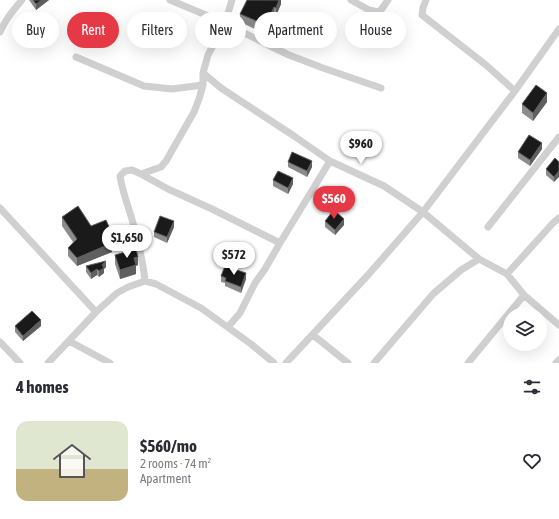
<!DOCTYPE html>
<html lang="en">
<head>
<meta charset="utf-8">
<style>
	:root { --surface:#fff; --page:#f2f2f3; --text:#2b2b33; --muted:#7c7c81; --line:#e1e1e2; --accent:#e63946 }
	body { margin:0; font-family:"Asap Condensed",sans-serif; background:var(--page); color:var(--text); height:100vh; display:flex; flex-direction:column; font-size:15px; white-space:nowrap }
	* { box-sizing:border-box; margin:0 }
	p { font-size:13px; color:var(--muted) }
	.icon { flex:none; width:22px; height:22px; fill:none; stroke:currentColor; stroke-width:2; stroke-linecap:round; stroke-linejoin:round }
	.map { position:relative; height:363px; overflow:hidden }
	.sheet { display:flex; flex-direction:column; background:var(--surface); flex:1 }
	.sheet>* { flex:none }
	.top-card { position:absolute; left:12px; top:12px; width:535px; height:36px; display:flex; gap:8px }
	.fabs { position:absolute; left:503px; top:307px; display:grid; gap:8px }
	.fabs a { display:grid; place-items:center; width:44px; height:44px; border-radius:50%; background:var(--surface); box-shadow:0 4px 16px #0002; font-size:20px }
	.price { position:absolute; translate:-50% -34px; padding:0 9px; border-radius:14px; background:#fff; color:#222; font-size:13px; line-height:26px; filter:drop-shadow(0 1px 2px #0008) }
	.price::after { content:''; position:absolute; left:50%; top:24px; width:12px; height:9px; margin-left:-6px; background:inherit; clip-path:polygon(0 0,100% 0,50% 100%) }
	.price.current { background:var(--accent); color:#fff }
	ul { padding:0; list-style:none }
	li { display:flex; align-items:center; gap:12px; height:100px; padding:0 16px }
	li+li { border-top:1px solid var(--line) }
	li span { display:grid; place-items:center; flex:none; width:112px; height:80px; border-radius:12px; color:#555 }
	li>.icon { margin-inline-start:auto }
	span .icon { width:48px; height:48px; fill:#fffc; stroke-width:1 }
	li b { font-size:17px }
	h2 { display:flex; justify-content:space-between; align-items:center; height:48px; padding:0 16px; font-size:17px }
	.tag { padding:0 14px; border-radius:18px; background:var(--surface); box-shadow:0 4px 16px #0002; font-size:14px; line-height:36px }
	.tag.current { background:var(--accent); color:#fff }
	.map>svg:first-child { display:block }
</style>
</head>
<body>
<div class="map">
<svg width="559" height="363" viewBox="0 0 559 363">
	<rect width="100%" height="100%" fill="#fff"/>
	<g fill="none" stroke-linecap="round" stroke-linejoin="round">
		<path stroke="#d0d0d0" stroke-width="7" d="M170,0L225,23L268,45L289,55L323,68L381,88
			M351,0L369,10L378,12L381,10L388,0
			M426,0L423,8L422,15L486,65L515,91
			M0,32C5,20 14,9 22,0
			M76,57L144,86L172,89L203,85
			M203,73L221,88L294,136L330,161L384,186L423,212L479,259L507,274L524,295L559,325
			M141,174L161,167L166,161L194,112L199,99L203,85V73L208,55L225,23L232,0
			M0,208L96,312
			M488,227L559,137
			M507,274L553,223L559,218
			M145,281C143,259 137,237 131,216C127,203 122,190 120,176L125,171L132,170L141,174L168,189L212,209L280,243
			M228,327L240,313L255,283L265,269L280,243L330,161
			M313,335L348,363
			M69,341L110,363
			M0,342L20,363
			M48,363L96,312L117,293L128,287L145,281L156,284L201,308L251,344L274,363
			M286,363L368,275L423,212L515,91L559,29
			M374,363L433,294L461,270L479,259
			M468,363L524,295
			M556,363L559,360"/>
	</g>
	<path fill="#8c8c8c" d="M29,0H49L36,10Z
		M281,0V4L276,16H274L266,34L240,22V14Z
		M547,102L533,121L522,113V104Z
		M542,149L530,166L518,158V152Z
		M555,158L554,182L546,175V169Z
		M288,162L312,167L307,177L288,167Z
		M273,180L293,184L288,194L273,186Z
		M62,217L91,226L110,229L119,247L112,249V252L77,266L68,256V248L73,242L62,226Z
		M325,221L344,225L335,235L325,227Z
		M174,227L167,243L154,237V232Z
		M115,255L138,265L136,266V274L120,279L115,264Z
		M86,266L106,267L104,269V273L99,277L97,275L91,279L86,272Z
		M221,276L246,279L241,293L225,286V283L221,282Z
		M15,326H41L23,341L15,332Z"/>
	<path fill="#5f5f5f" d="M42,0H49L36,10V4Z
		M279,0H281V4L276,16V8Z
		M274,7V16L266,34V25Z
		M547,93V102L533,121V113Z
		M542,143V149L530,166V160Z
		M312,161V167L307,177V171Z
		M559,171V177L554,182V177Z
		M293,178V184L288,194V188Z
		M344,219V225L335,235V230Z
		M174,221V227L167,243V237Z
		M119,238V247L112,249V252L77,266V258Z
		M138,257V265L136,266V274L120,279V270L134,258Z
		M106,261V267L104,269V273L99,277V271L102,265Z
		M97,269V275L91,279V273Z
		M246,273V279L241,293V287Z
		M41,320V326L23,341V336Z"/>
	<path fill="#1a1a1a" stroke="#5f5f5f" d="M33,0H42L36,4Z
		M247,0H279L276,8L274,7L266,25L240,14Z
		M536,85L547,93L533,113L522,104Z
		M529,135L542,143L530,160L518,152Z
		M292,152L312,161L307,171L288,162Z
		M555,158L559,162V171L554,177L546,169Z
		M278,171L293,178L288,188L273,180Z
		M78,206L91,226L106,220L110,229L114,227L119,238L111,241L112,243L77,258L68,248L77,239L62,217Z
		M334,210L344,219L335,230L325,221Z
		M160,216L174,221L167,237L154,232Z
		M136,249L138,257L134,258L136,265L120,270L115,255Z
		M106,261L102,265L104,268L99,271L97,269L91,273L86,266Z
		M225,266L246,273L241,287L225,281L226,278L221,276Z
		M32,311L41,320L23,336L15,326Z"/>
</svg>
<div class="fabs">
<a><svg class="icon" aria-label="layers" viewBox="0 0 24 24"><path d="M12 4l9 5-9 5-9-5zM3 14l9 5 9-5"/></svg></a>
</div>
<b class="price" style="left:361px;top:165px">$960</b>
<b class="price current" style="left:334px;top:220px">$560</b>
<b class="price" style="left:127px;top:259px">$1,650</b>
<b class="price" style="left:234px;top:276px">$572</b>
<div class="top-card">
<a class="tag">Buy</a>
<a class="tag current">Rent</a>
<a class="tag">Filters</a>
<a class="tag">New</a>
<a class="tag">Apartment</a>
<a class="tag">House</a>
</div>
</div>
<section class="sheet">
<h2>4 homes<svg class="icon" aria-label="filters" viewBox="0 0 24 24"><path d="M4 7h16M4 17h16"/><circle cx="9" cy="7" r="2"/><circle cx="15" cy="17" r="2"/></svg></h2>
<ul>
<li><span style="background:linear-gradient(#dfe7d0 60%,#c2b280 0)"><svg class="icon" aria-label="home" viewBox="0 0 24 24"><path d="M3 11l9-7 9 7M6 9v11h12V9"/></svg></span><div><b>$560/mo</b><p>2 rooms · 74 m²</p><p>Apartment</p></div><svg class="icon" aria-label="heart" viewBox="0 0 24 24"><path d="M12 20l-8-8c-3-5 5-10 8-4 3-6 11-1 8 4z"/></svg></li>
</ul>
</section>
</body>
</html>
